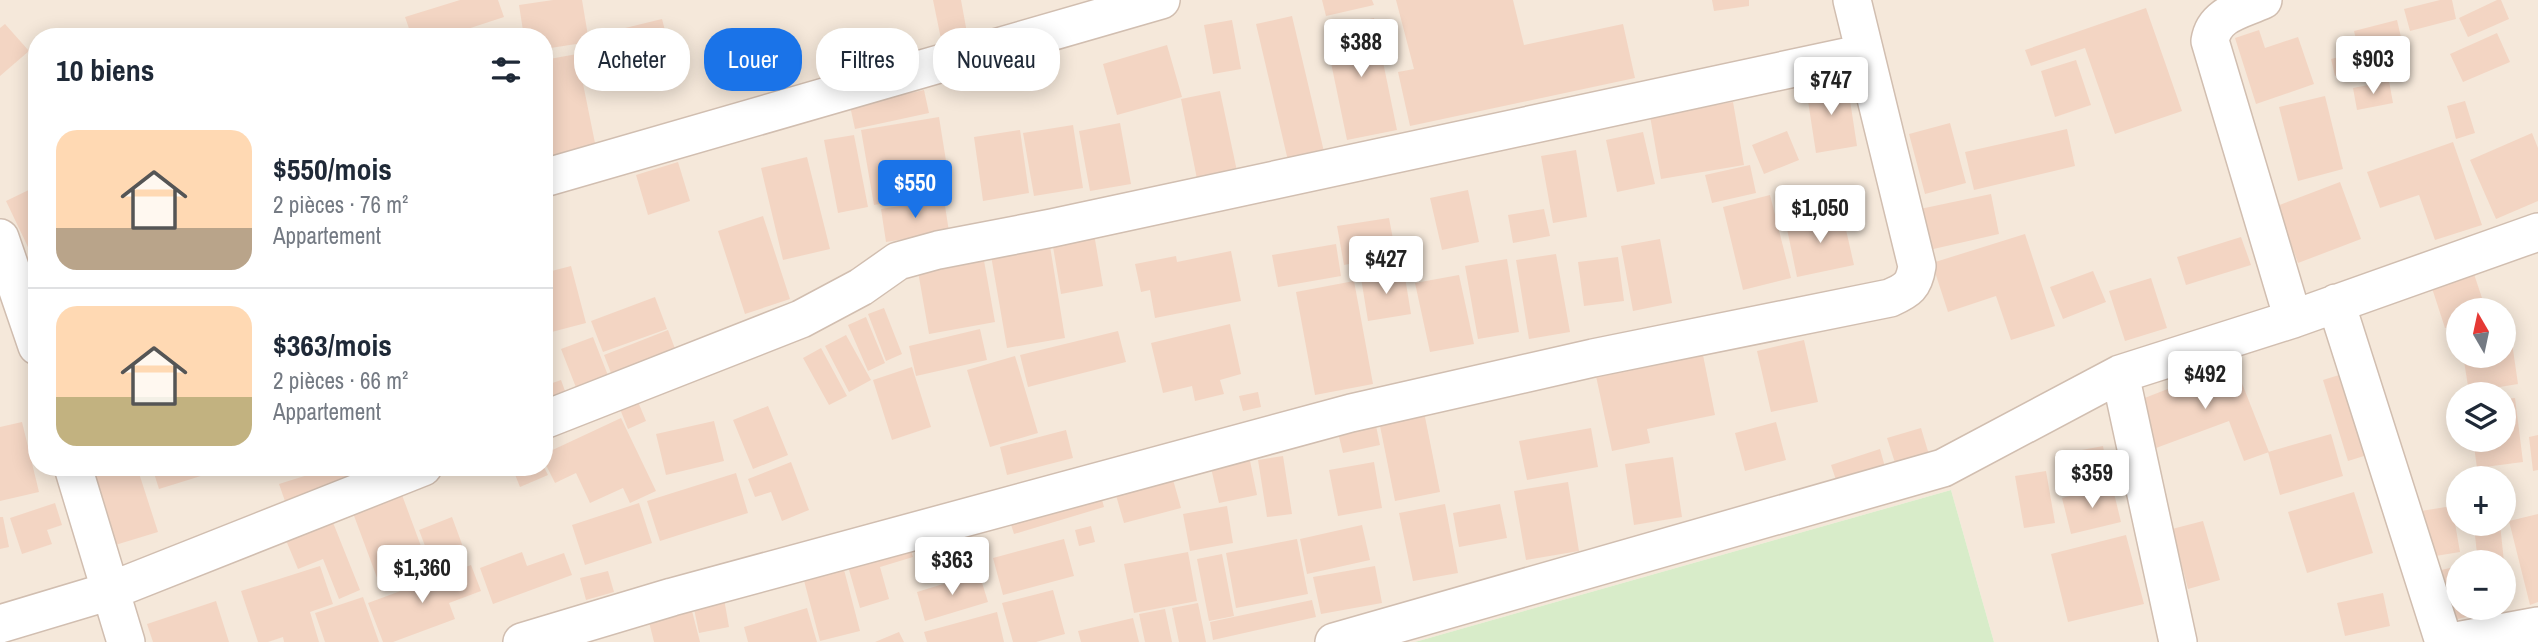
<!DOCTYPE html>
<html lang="fr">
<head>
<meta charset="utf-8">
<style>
	:root { --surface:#fff; --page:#f6f6f7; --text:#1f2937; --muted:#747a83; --line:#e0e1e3; --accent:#1a73e8 }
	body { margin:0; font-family:"Archivo Narrow",sans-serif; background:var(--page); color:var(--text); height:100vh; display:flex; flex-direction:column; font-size:26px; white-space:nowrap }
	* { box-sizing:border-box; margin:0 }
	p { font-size:23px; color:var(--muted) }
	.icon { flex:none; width:38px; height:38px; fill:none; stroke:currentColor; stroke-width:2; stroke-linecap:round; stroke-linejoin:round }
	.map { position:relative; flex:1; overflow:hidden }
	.side { position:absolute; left:28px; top:28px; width:525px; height:448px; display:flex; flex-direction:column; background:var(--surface); border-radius:28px; box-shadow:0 4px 18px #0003 }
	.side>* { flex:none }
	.banner { position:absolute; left:574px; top:28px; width:665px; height:63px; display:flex; gap:14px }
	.needle { width:46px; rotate:351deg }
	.tools { position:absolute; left:2446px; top:298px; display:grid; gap:14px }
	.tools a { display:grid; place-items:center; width:70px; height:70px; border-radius:50%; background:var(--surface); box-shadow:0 4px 18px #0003; font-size:35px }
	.price { position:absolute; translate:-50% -60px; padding:0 16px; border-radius:7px; background:#fff; color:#222; font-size:23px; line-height:46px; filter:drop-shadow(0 2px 4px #0008) }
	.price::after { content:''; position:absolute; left:50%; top:42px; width:21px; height:16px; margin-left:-10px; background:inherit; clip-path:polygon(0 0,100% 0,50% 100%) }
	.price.on { background:var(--accent); color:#fff }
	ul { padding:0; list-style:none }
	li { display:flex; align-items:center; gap:21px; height:175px; padding:0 28px }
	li+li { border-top:2px solid var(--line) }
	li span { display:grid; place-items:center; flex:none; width:196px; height:140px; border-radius:21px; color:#555 }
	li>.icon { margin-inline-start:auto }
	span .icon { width:84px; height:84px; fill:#fffc; stroke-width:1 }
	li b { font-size:30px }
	h2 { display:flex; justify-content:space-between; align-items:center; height:84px; padding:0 28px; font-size:30px }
	.tag { padding:0 24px; border-radius:28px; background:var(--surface); box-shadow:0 4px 18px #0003; font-size:24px; line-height:63px }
	.tag.on { background:var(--accent); color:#fff }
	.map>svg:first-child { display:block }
</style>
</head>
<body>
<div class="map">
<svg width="2538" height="642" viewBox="0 0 2538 642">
	<rect width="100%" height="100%" fill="#fdf6ec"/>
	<path fill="#f5e8da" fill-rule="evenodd" d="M0,0H2538V642H1994L1951,490L1415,642H0ZM37,37H544V467H37ZM2459,310H2504V355H2459ZM2459,394H2504V439H2459ZM2459,478H2504V523H2459ZM2459,562H2504V607H2459Z"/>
	<path fill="#d8ecc9" d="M1951,490L1994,642H1415Z"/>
	<path fill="#f3d5c3" d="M460,0H498L504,17L443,37H412L405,17Z
		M553,0H582L589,42L544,49V37H524L519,5Z
		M933,0H961L967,33L941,39Z
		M1322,0H1372L1374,5L1326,16Z
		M1396,0H1513L1524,45L1623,24L1635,78L1410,126L1398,72L1414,69Z
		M1712,0H1749V6L1714,11Z
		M2440,0H2452L2456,19L2410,31L2404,9Z
		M2497,0H2501L2509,19L2468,37L2459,18Z
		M2146,8L2182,111L2115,134L2085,48L2031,66L2025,50Z
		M1292,16L1325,156L1289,165L1256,24Z
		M1374,18L1397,130L1347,140L1324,29Z
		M662,19L676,72L631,83L617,30Z
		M1232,20L1241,69L1213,74L1204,25Z
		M2397,20L2406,59L2335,76L2331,59L2359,52L2354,31Z
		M5,24L29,51L0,76V28Z
		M2259,30L2265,48L2298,37L2314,84L2256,104L2235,38Z
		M2497,33L2510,62L2463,82L2450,54Z
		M1167,45L1182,97L1117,115L1103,64Z
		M577,54L596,148L544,159V60Z
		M2076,60L2091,105L2055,117L2041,71Z
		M1847,81L1857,146L1816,153L1806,88Z
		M2389,81L2393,103L2357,110L2353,88Z
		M924,90L929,113L855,129L850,106Z
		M1220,91L1238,176L1198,184L1181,99Z
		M2325,96L2343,169L2298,181L2279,107Z
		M2465,101L2475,133L2456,139L2447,106Z
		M1733,102L1744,165L1661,179L1650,116Z
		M939,117L951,192L874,205L861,130Z
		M1120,123L1131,184L1090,191L1079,131Z
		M1950,123L1966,183L1925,194L1909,134Z
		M1073,125L1083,188L1034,196L1023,133Z
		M2067,129L2075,166L1974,190L1965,152Z
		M1020,130L1029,193L983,201L974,137Z
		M1787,131L1799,160L1764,174L1752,145Z
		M1643,132L1655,184L1617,192L1606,140Z
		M2532,133L2538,148V201L2496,219L2470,160Z
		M854,135L868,207L838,213L824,140Z
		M2453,142L2482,225L2435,240L2419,195L2380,208L2367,172Z
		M1576,150L1587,217L1553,223L1541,156Z
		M807,157L830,249L783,260L761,168Z
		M678,162L690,201L648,215L636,175Z
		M1750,165L1756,193L1712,203L1705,175Z
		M2340,182L2361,239L2298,263L2277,206Z
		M37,186V266L6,201Z
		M1468,190L1479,242L1442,250L1430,198Z
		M1991,194L1999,234L1929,250L1920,209Z
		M1770,195L1791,278L1743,290L1723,207Z
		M944,199L949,232L886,242L881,209Z
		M1544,209L1550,236L1513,243L1508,215Z
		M1842,212L1854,265L1797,277L1786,224Z
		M763,216L790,299L745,314L718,231Z
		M1389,218L1396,255L1344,265L1337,226Z
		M1093,228L1103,286L1061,294L1051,235Z
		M2025,234L2055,326L2011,340L1996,296L1948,312L1932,263Z
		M2241,237L2251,265L2186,285L2177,257Z
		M1660,239L1672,303L1633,311L1621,246Z
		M1049,240L1065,338L1007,348L990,250Z
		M1336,244L1341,276L1278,287L1272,255Z
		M1231,251L1241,301L1155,318L1150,290L1141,292L1135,264L1176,256L1177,262Z
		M1556,254L1570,332L1529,339L1516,260Z
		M983,255L995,322L929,334L917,266Z
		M1618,257L1624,301L1584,306L1578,262Z
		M1507,259L1519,332L1478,339L1465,266Z
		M571,266L586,323L544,334V273Z
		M2472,268L2486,310H2459V324L2445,328L2430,282Z
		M1404,271L1411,314L1368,321L1361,278Z
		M2093,271L2106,302L2063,319L2050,287Z
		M1459,275L1474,344L1430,352L1415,283Z
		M2151,278L2167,328L2125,341L2109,291Z
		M1354,281L1373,384L1315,395L1296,292Z
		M655,297L667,329L603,352L591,321Z
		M884,308L902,354L886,361L868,314Z
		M866,317L885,363L868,371L848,325Z
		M1230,324L1241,374L1220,380L1224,394L1195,401L1192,386L1163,393L1151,343Z
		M980,329L987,360L916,376L909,346Z
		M2510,329L2518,384L2469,392L2463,355H2504V330Z
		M668,330L677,354L613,378L604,355Z
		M1118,331L1126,362L1028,387L1020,355Z
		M846,335L871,380L849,392L825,346Z
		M593,337L609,378L577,390L561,349Z
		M1700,340L1715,415L1647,429L1650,443L1612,451L1593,362Z
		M1804,340L1818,402L1771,412L1757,351Z
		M821,348L847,396L829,405L803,358Z
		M1015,356L1038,433L990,447L967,370Z
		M2234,363L2269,452L2244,461L2229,421L2156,448L2137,401Z
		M912,367L931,427L892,440L873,380Z
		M2352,371L2377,452L2348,461L2323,380Z
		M561,380L569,402L544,411V386Z
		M1258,392L1261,407L1243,411L1239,396Z
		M636,397L646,421L628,429L618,404Z
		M2515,398L2523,462L2477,468L2473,439H2504V399Z
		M768,406L788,455L753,469L733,420Z
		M1424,412L1440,492L1395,501L1379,421Z
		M621,418L656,491L630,503L623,488L590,503L576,473L555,483L544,461V454Z
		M714,421L724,461L666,475L656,434Z
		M1375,421L1380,445L1343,453L1337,429Z
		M22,422L39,492L0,501V427Z
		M1776,422L1786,460L1745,471L1735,433Z
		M1591,428L1598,467L1527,480L1519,441Z
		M1921,428L1930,458L1897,469L1887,438Z
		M1066,430L1073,458L1007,475L1000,447Z
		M2331,434L2343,476L2280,495L2268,452Z
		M2538,435V470L2533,471L2529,437Z
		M2103,446L2109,477L2061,486L2055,455Z
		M1880,449L1887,474L1839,489L1831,465Z
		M1248,451L1257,495L1219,503L1209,459Z
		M1283,456L1292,514L1267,517L1258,460Z
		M1673,457L1682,517L1634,525L1625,464Z
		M791,462L809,510L782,521L771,492L755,497L748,479Z
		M1374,462L1382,508L1338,516L1329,470Z
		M89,467H137L158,532L112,546Z
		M152,467H202L204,475L159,489Z
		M333,467H347L352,482L286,504L279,484Z
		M512,467H544L548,475L520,487Z
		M1170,469L1181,508L1124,523L1113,485Z
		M2046,471L2055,523L2024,528L2015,476Z
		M736,473L748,513L660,541L647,501Z
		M1568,482L1579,551L1526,560L1514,491Z
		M1098,485L1104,507L1014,534L1007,512Z
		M2112,485L2121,522L2071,534L2062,498Z
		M2354,492L2373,553L2307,573L2288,512Z
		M402,495L428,565L379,583L353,513Z
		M55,503L62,525L47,530L52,544L22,554L10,518Z
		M639,503L652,543L585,565L572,525Z
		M1445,504L1458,573L1413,581L1399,513Z
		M1500,504L1507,538L1459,547L1453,513Z
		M1227,506L1233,543L1190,551L1183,514Z
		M2452,506L2460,552L2423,558L2415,512Z
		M2538,514V602L2530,605L2509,521Z
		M0,517H3L9,547L0,549Z
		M452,517L463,547L430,559L419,530Z
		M332,520L360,590L339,599L323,559L298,569L285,538Z
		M2203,521L2220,580L2188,589L2172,529Z
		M2500,524L2504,562H2478L2474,527Z
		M1362,525L1370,560L1307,574L1300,539Z
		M1091,526L1095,542L1079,546L1075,530Z
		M2126,535L2144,604L2068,622L2051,554Z
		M907,538L913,557L880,567L889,599L860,608L845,556Z
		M1064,539L1074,576L1003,595L993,558Z
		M1297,539L1308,594L1236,608L1226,553Z
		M522,552L527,566L564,553L572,575L493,604L480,568Z
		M1188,552L1197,601L1134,613L1124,564Z
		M1222,554L1234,616L1209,621L1197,559Z
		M842,562L860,631L820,641L802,573Z
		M471,565L481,591L449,603L455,619L393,642H383L368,603Z
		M320,566L333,604L310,612L319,642H284L283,637L268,642H258L241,591Z
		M1375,566L1382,603L1321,614L1313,577Z
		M2459,566V607H2478L2479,614L2445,622L2432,572Z
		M608,571L614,592L586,600L580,578Z
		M979,573L988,602L925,621L917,592Z
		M1053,590L1065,634L1036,642H1013L1002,603Z
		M723,593L729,627L699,633L692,599Z
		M2383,593L2390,626L2345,636L2337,603Z
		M363,597L379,642H325L315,613Z
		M1312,600L1316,617L1213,640L1210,622Z
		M216,601L229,642H153L147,624Z
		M1198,603L1206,642H1179L1172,608Z
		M807,608L817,642H748L744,627Z
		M1165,609L1172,642H1145L1139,614Z
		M692,611L700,642H654L649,622Z
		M997,612L1004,642H927L924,632Z
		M1133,618L1139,642H1081L1078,631Z
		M899,632L904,642H875Z"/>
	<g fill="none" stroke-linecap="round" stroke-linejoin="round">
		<g stroke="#d1beb0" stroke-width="40">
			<path id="minor" d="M2263,0C2241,10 2214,14 2210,41L2293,319
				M544,178L1161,0
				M0,238L37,346
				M2336,303L2444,642
				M2120,374L2178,642
				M544,420L801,319L861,287L898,261L938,250L1052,228L1864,53
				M73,467L126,642
				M0,624L110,591L423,467
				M522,642L672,597L1351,413L1593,358L1890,298C1908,290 1914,286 1917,266L1852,0
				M1334,642L1943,468L2120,374L2293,319L2538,232
				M2451,642L2538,626"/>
		</g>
		<use href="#minor" stroke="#fff" stroke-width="37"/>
	</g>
</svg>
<div class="tools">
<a><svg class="needle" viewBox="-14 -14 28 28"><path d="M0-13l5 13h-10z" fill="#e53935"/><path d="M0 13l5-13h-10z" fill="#747a83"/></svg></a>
<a><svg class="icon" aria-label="layers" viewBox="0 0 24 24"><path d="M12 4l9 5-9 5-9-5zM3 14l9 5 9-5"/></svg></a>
<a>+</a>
<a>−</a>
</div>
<b class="price" style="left:1361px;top:79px">$388</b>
<b class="price" style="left:2373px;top:96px">$903</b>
<b class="price" style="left:1831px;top:117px">$747</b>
<b class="price on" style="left:915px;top:220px">$550</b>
<b class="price" style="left:1820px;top:245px">$1,050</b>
<b class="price" style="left:1386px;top:296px">$427</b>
<b class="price" style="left:2205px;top:411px">$492</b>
<b class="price" style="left:2092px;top:510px">$359</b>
<b class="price" style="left:952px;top:597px">$363</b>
<b class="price" style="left:422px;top:605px">$1,360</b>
<div class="banner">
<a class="tag">Acheter</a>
<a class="tag on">Louer</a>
<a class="tag">Filtres</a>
<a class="tag">Nouveau</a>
</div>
<section class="side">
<h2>10 biens<svg class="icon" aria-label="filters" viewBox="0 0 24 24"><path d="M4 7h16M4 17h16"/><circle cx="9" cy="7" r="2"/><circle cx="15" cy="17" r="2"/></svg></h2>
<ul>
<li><span style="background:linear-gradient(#ffd9b3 70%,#b9a48a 0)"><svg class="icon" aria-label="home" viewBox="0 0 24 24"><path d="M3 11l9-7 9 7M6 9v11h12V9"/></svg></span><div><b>$550/mois</b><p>2 pièces · 76 m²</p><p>Appartement</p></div></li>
<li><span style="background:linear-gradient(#ffd9b3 65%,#c2b280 0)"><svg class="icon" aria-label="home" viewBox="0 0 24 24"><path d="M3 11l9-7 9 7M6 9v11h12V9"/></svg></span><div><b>$363/mois</b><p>2 pièces · 66 m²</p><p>Appartement</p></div></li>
</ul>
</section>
</div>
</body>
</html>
